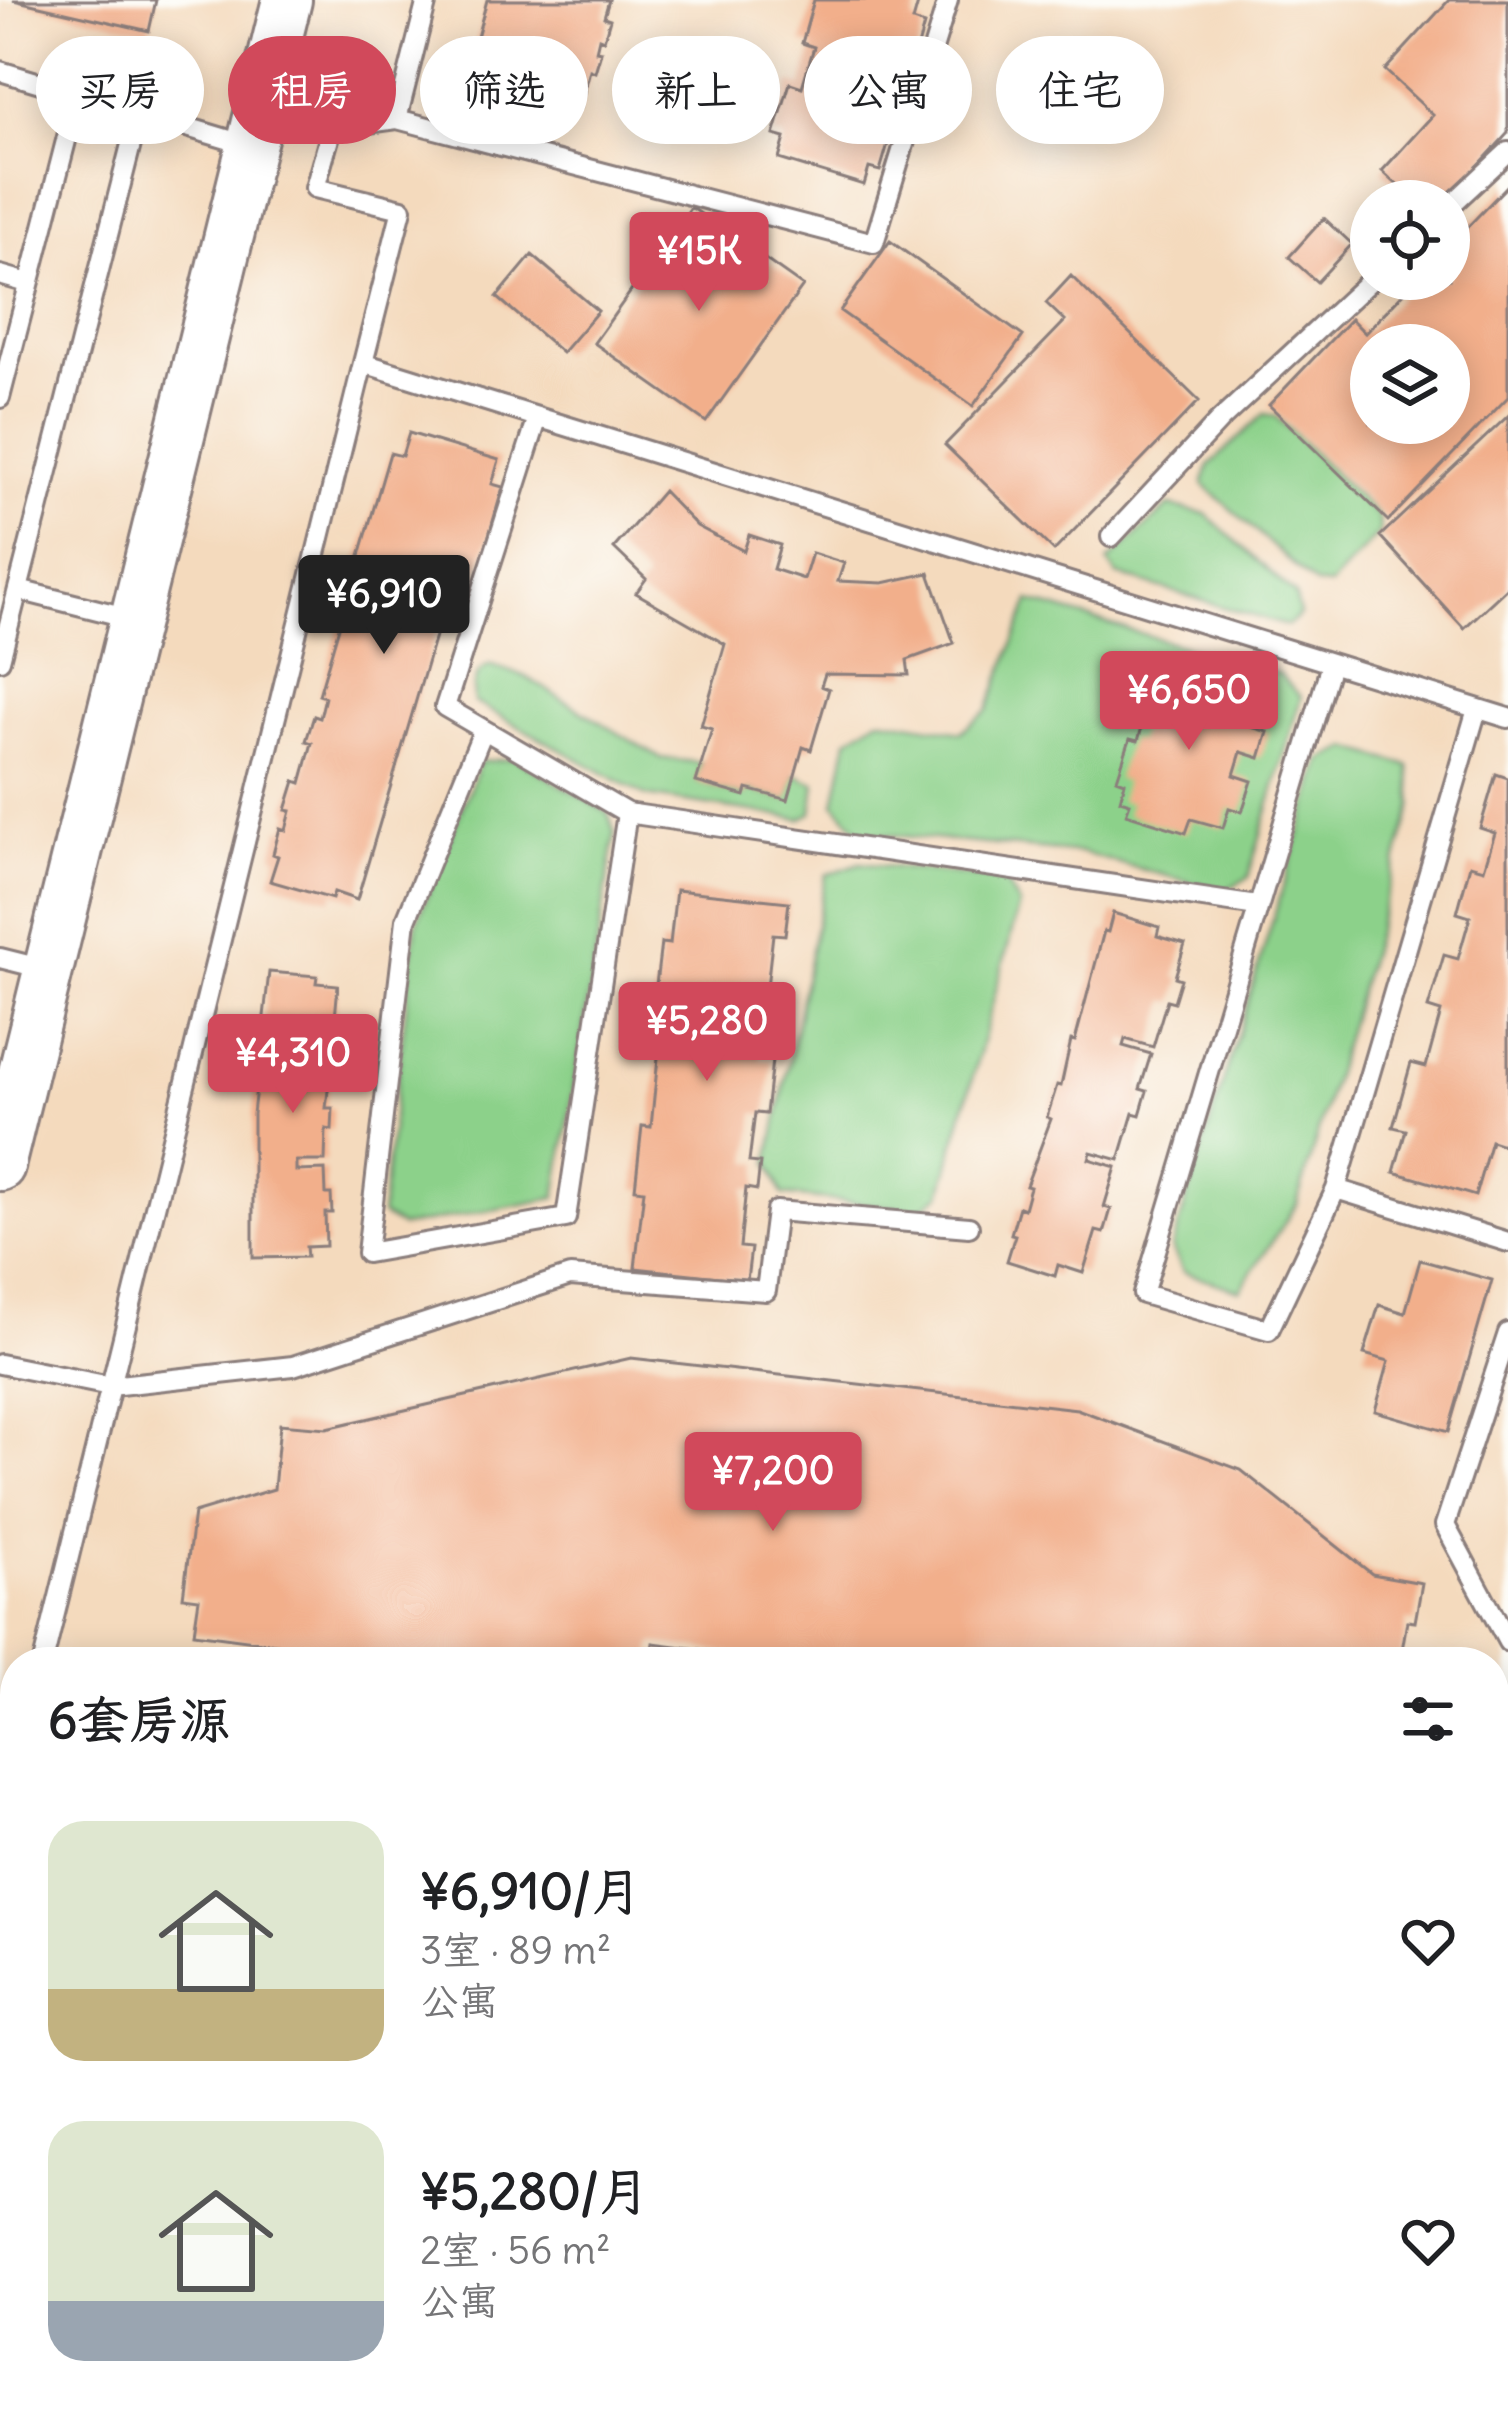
<!DOCTYPE html>
<html lang="zh">
<head>
<meta charset="utf-8">
<style>
	:root { --surface:#fff; --page:#f6f6f6; --text:#202124; --muted:#757577; --accent:#d1495b }
	body { margin:0; font-family:Delius,"LXGW WenKai TC",sans-serif; background:var(--page); color:var(--text); height:100vh; display:flex; flex-direction:column; font-size:45px; white-space:nowrap }
	* { box-sizing:border-box; margin:0 }
	p { font-size:39px; color:var(--muted) }
	.icon { flex:none; width:66px; height:66px; fill:none; stroke:currentColor; stroke-width:2; stroke-linecap:round; stroke-linejoin:round }
	.map { position:relative; flex:1; overflow:hidden }
	.details { position:absolute; left:0px; top:1647px; width:1509px; height:771px; display:flex; flex-direction:column; background:var(--surface); border-radius:48px 48px 0 0; box-shadow:0 6px 30px #0003 }
	.details>* { flex:none }
	.guide { position:absolute; left:36px; top:36px; width:1437px; height:108px; display:flex; gap:24px }
	.tools { position:absolute; left:1350px; top:180px; display:grid; gap:24px }
	.tools a { display:grid; place-items:center; width:120px; height:120px; border-radius:50%; background:var(--surface); box-shadow:0 6px 30px #0003; font-size:60px }
	.price { position:absolute; translate:-50% -102px; padding:0 27px; border-radius:12px; background:var(--accent); color:#fff; font-size:39px; line-height:78px; filter:drop-shadow(0 3px 6px #0008) }
	.price::after { content:''; position:absolute; left:50%; top:72px; width:36px; height:27px; margin-left:-18px; background:inherit; clip-path:polygon(0 0,100% 0,50% 100%) }
	.price.active { background:#222; color:#fff }
	ul { padding:0; list-style:none }
	li { display:flex; align-items:center; gap:36px; height:300px; padding:0 48px }
	li span { display:grid; place-items:center; flex:none; width:336px; height:240px; border-radius:36px; color:#555 }
	li>.icon { margin-inline-start:auto }
	span .icon { width:144px; height:144px; fill:#fffc; stroke-width:1 }
	li b { font-size:51px }
	h2 { display:flex; justify-content:space-between; align-items:center; height:144px; padding:0 48px; font-size:51px }
	.tag { padding:0 42px; border-radius:54px; background:var(--surface); box-shadow:0 6px 30px #0003; font-size:42px; line-height:108px }
	.tag.active { background:var(--accent); color:#fff }
	.map>svg:first-child { display:block }
</style>
</head>
<body>
<div class="map">
<svg width="1508" height="2417" viewBox="0 0 1508 2417">
	<rect width="100%" height="100%" fill="#fdfcf7"/>
	<filter id="ink" filterUnits="userSpaceOnUse"><feTurbulence type="fractalNoise" baseFrequency=".00833" numOctaves="2"/><feDisplacementMap in="SourceGraphic" scale="24" xChannelSelector="R" yChannelSelector="G"/><feConvolveMatrix kernelMatrix="1 2 1 2 8 2 1 2 1" color-interpolation-filters="sRGB"/></filter>
	<filter id="wash" filterUnits="userSpaceOnUse"><feTurbulence type="fractalNoise" baseFrequency=".004" numOctaves="4" result="noise"/><feDisplacementMap in="SourceGraphic" scale="48" xChannelSelector="R" yChannelSelector="G"/><feGaussianBlur stdDeviation="2.7" result="paint"/><feColorMatrix in="noise" values="0 0 0 0 0 0 0 0 0 0 0 0 0 0 0 0 0 1.4 0 .05"/><feComposite in="paint" operator="in"/></filter>
	<g filter="url(#wash)">
		<rect width="100%" height="100%" fill="#f4dabd"/>
		<path fill="#8cd18a" stroke="#577a62" stroke-width="3" d="M1264,414L1275,416L1379,517L1380,532L1330,586L1316,585L1203,484L1209,466Z
			M1169,506L1206,514L1295,595L1300,615L1287,626L1117,575L1108,562Z
			M1030,601L1279,674L1301,697L1248,878L1223,891L1081,853L860,832L835,804L848,739L879,718L961,732L988,710Z
			M489,665L524,676L660,758L702,763L697,782L744,796L747,789L787,800L795,774L816,784L812,813L800,819L646,796L474,702C472,686 474,673 489,665Z
			M1349,748L1409,766L1413,804L1297,1204L1240,1290L1183,1272L1172,1248L1322,760Z
			M515,758L608,813L615,834L556,1198L401,1227L381,1215L416,925L480,762Z
			M860,863L1004,880L1019,905L941,1194L919,1210L783,1195L769,1162L826,875Z
			M110,2403H194L191,2417H108Z
			M211,2403H358L356,2417H223Z
			M1116,2403L1246,2417H1114Z"/>
		<g id="blocks">
			<path fill="#f2af8b" fill-rule="evenodd" d="M13,0H156L149,31Z
				M487,0H609L604,17L610,19L604,40L599,38L596,51L601,52L595,72L590,70L580,108L466,78Z
				M814,0H919L913,21L924,25L908,82L897,79L887,110L897,113L880,171L869,168L864,185L779,159L785,138L774,135L790,83L802,87L814,47L802,43Z
				M1449,0H1508V133L1446,201H1415L1382,171L1433,115L1385,70Z
				M1508,185V397L1388,521L1269,405L1351,319L1365,333L1417,279H1449V246ZM1371,345H1449V423H1371Z
				M691,207L803,286L706,422L594,343Z
				M1324,218L1352,244L1317,282L1289,257Z
				M890,241L1023,336L973,406L840,311Z
				M532,255L598,311L562,353L497,297Z
				M1071,276L1199,401L1054,551L945,445L1065,321L1046,303Z
				M1508,416V587L1464,628L1380,536Z
				M409,433L499,460L492,484L503,487L472,594L459,591L454,609L444,606L357,900L334,892L332,899L270,881L278,856L273,854L280,828L286,830L291,811L286,810L295,781L301,783L312,743L306,741L314,716L320,718L325,697L319,695L390,453L402,456Z
				M663,491L697,526L744,551L749,535L780,545L773,569L804,579L812,553L844,563L838,581L883,583L929,573L954,643L907,660L909,675L825,674L821,686L829,689L811,750L803,747L788,800L747,789L745,796L696,782L712,729L701,726L725,644L636,593L646,579L614,548Z
				M1180,667L1230,683L1226,696L1257,705L1251,727L1268,732L1260,758L1241,752L1234,775L1252,781L1242,812L1229,808L1223,828L1191,819L1186,833L1126,814L1130,803L1120,800L1125,782L1117,779L1130,739L1138,741L1142,727L1135,725L1145,690L1159,694L1164,677L1176,680Z
				M1496,774L1508,778V1127L1503,1145L1491,1141L1475,1196L1394,1172L1406,1130L1393,1127L1411,1063L1426,1067L1441,1012L1428,1008L1444,955L1458,959L1470,917L1457,913L1470,865L1484,869L1495,833L1480,828Z
				M676,890L789,902L785,935L773,934L767,987L780,988L778,1011L765,1010L760,1059L772,1060L766,1114L755,1113L749,1162L760,1163L757,1190L746,1188L740,1247L751,1248L747,1280L635,1268L644,1190L635,1189L642,1126L651,1127L662,1018H652L661,943L670,944Z
				M1113,913L1159,927L1157,936L1185,944L1175,977L1181,979L1174,1002L1167,1000L1153,1047L1125,1039L1123,1046L1151,1054L1140,1089L1147,1091L1140,1115L1133,1113L1119,1160L1091,1152L1089,1159L1116,1167L1104,1207L1111,1209L1104,1233L1096,1231L1083,1273L1058,1265L1055,1276L1007,1261L1015,1235L1011,1234L1019,1207L1024,1209L1030,1187L1026,1186L1051,1119L1047,1117L1057,1085L1061,1086L1071,1040L1075,1041L1104,931L1108,932Z
				M269,972L317,976L316,983L338,985L335,1018L341,1019L339,1048H332L330,1072L299,1070V1079L329,1081L326,1108H333L332,1130L326,1129L325,1161H296V1171L325,1170L326,1194H331L332,1213H325L326,1246L306,1247L307,1257L253,1258V1114Z
				M1420,1260L1492,1280L1448,1432L1375,1411L1389,1361L1364,1354L1379,1305L1405,1313Z
				M631,1358L1077,1409L1241,1470L1372,1574L1422,1583L1415,1622L1407,1621L1400,1662H795L653,1643L650,1662H410L194,1633L199,1599L183,1597L194,1513L274,1489L280,1424L327,1428Z
				M1494,1709L1503,1722L1497,1769H1494Z
				M13,2134L15,2403H50L47,2417H0V2187Z
				M1494,2316L1508,2322V2372L1502,2386L1508,2389V2417H1357L1363,2403H1494Z
				M980,2403H1077L1076,2412L1064,2410L1063,2417H978Z"/>
		</g>
	</g>
	<g filter="url(#ink)">
		<use href="#blocks" fill-opacity="0" stroke="#8b7e7c" stroke-width="3"/>
		<g fill="none" stroke-linecap="round" stroke-linejoin="round">
			<g stroke="#8b7e7c" stroke-width="24">
				<path id="lane" d="M0,71L250,146
					M264,111L332,128L397,119L874,243L948,0
					M397,119L427,0
					M332,128L315,188L402,209L363,363L1508,718
					M1449,207L1508,152
					M0,275L28,283
					M0,398L78,94
					M538,417L445,707L627,813L1257,906
					M1111,537L1219,421L1372,279
					M18,590L134,619
					M0,660L139,113
					M1331,664L1143,1294L1269,1330L1336,1189L1477,709
					M483,731L406,920L367,1253L566,1218L627,813
					M0,958L48,970
					M1336,1189L1508,1242
					M1508,1333L1445,1525L1508,1642
					M0,1364L110,1386L293,1366L570,1276L766,1291L776,1211L969,1227
					M43,1662L363,363
					M1494,1864L1508,1866
					M0,1973L15,1975
					M1494,2120L1508,2122
					M1494,2199L1508,2201
					M778,2403L852,2412L854,2403
					M90,2417L93,2403
					M1104,2417L1106,2403
					M1318,2417L1323,2403"/>
			</g>
			<g stroke="#8b7e7c" stroke-width="54">
				<path id="secondary" d="M0,1166L287,0
					M0,1822L15,1824
					M1494,2018L1508,2021"/>
			</g>
			<use href="#lane" stroke="#fff" stroke-width="18"/>
			<use href="#secondary" stroke="#fff" stroke-width="48"/>
		</g>
	</g>
</svg>
<div class="tools">
<a><svg class="icon" aria-label="locate" viewBox="0 0 24 24"><circle cx="12" cy="12" r="6"/><path d="M12 2v4M12 18v4M2 12h4M18 12h4"/></svg></a>
<a><svg class="icon" aria-label="layers" viewBox="0 0 24 24"><path d="M12 4l9 5-9 5-9-5zM3 14l9 5 9-5"/></svg></a>
</div>
<b class="price" style="left:699px;top:314px">¥15K</b>
<b class="price active" style="left:384px;top:657px">¥6,910</b>
<b class="price" style="left:1189px;top:753px">¥6,650</b>
<b class="price" style="left:707px;top:1084px">¥5,280</b>
<b class="price" style="left:293px;top:1116px">¥4,310</b>
<b class="price" style="left:773px;top:1534px">¥7,200</b>
<div class="guide">
<a class="tag">买房</a>
<a class="tag active">租房</a>
<a class="tag">筛选</a>
<a class="tag">新上</a>
<a class="tag">公寓</a>
<a class="tag">住宅</a>
</div>
<section class="details">
<h2>6套房源<svg class="icon" aria-label="filters" viewBox="0 0 24 24"><path d="M4 7h16M4 17h16"/><circle cx="9" cy="7" r="2"/><circle cx="15" cy="17" r="2"/></svg></h2>
<ul>
<li><span style="background:linear-gradient(#dfe7d0 70%,#c2b280 0)"><svg class="icon" aria-label="home" viewBox="0 0 24 24"><path d="M3 11l9-7 9 7M6 9v11h12V9"/></svg></span><div><b>¥6,910/月</b><p>3室 · 89 m²</p><p>公寓</p></div><svg class="icon" aria-label="heart" viewBox="0 0 24 24"><path d="M12 20l-8-8c-3-5 5-10 8-4 3-6 11-1 8 4z"/></svg></li>
<li><span style="background:linear-gradient(#dfe7d0 75%,#9aa5b1 0)"><svg class="icon" aria-label="home" viewBox="0 0 24 24"><path d="M3 11l9-7 9 7M6 9v11h12V9"/></svg></span><div><b>¥5,280/月</b><p>2室 · 56 m²</p><p>公寓</p></div><svg class="icon" aria-label="heart" viewBox="0 0 24 24"><path d="M12 20l-8-8c-3-5 5-10 8-4 3-6 11-1 8 4z"/></svg></li>
</ul>
</section>
</div>
</body>
</html>
